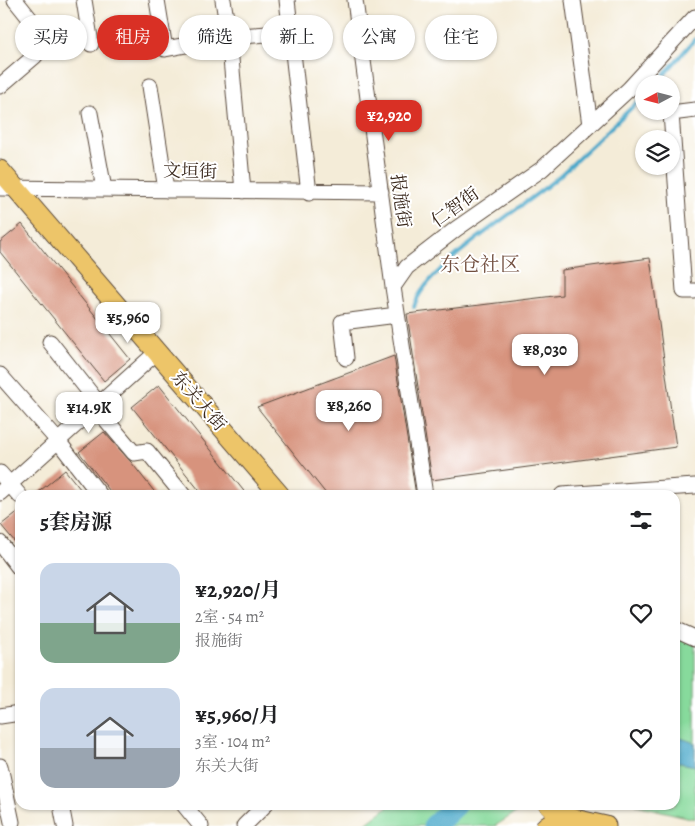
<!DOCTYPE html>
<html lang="zh">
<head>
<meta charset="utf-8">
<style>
	:root { --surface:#fff; --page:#f2f2f2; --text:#202124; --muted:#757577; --accent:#d93025 }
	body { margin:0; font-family:Alegreya,"Noto Serif SC",serif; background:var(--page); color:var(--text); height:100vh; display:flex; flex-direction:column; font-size:19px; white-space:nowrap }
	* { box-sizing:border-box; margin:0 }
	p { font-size:16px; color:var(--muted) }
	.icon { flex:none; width:28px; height:28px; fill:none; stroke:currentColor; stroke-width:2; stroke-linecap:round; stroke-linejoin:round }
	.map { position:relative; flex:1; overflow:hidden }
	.panel { position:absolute; left:15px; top:490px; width:665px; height:320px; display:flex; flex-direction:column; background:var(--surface); border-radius:15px; box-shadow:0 1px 4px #0004 }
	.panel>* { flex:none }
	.hud { position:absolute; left:15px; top:15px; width:665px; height:45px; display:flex; gap:10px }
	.needle { width:32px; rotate:263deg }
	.buttons { position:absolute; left:635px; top:75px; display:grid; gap:10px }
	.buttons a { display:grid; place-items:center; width:45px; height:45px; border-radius:50%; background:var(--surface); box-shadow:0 1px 4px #0004; font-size:25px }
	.price { position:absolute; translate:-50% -42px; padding:0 11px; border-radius:10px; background:#fff; color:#222; font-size:16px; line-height:32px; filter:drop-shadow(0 1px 2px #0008) }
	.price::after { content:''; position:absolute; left:50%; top:30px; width:15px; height:11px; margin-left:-8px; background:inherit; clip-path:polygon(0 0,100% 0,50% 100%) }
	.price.on { background:var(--accent); color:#fff }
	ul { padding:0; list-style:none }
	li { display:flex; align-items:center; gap:15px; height:125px; padding:0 25px }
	li span { display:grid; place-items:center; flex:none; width:140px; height:100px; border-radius:15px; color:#555 }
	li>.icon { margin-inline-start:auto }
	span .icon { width:60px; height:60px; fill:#fffc; stroke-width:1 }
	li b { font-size:21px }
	h2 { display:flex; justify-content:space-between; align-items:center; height:60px; padding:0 25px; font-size:21px }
	.pill { padding:0 18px; border-radius:22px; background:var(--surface); box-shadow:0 1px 4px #0004; font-size:18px; line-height:45px }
	.pill.on { background:var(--accent); color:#fff }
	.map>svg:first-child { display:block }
</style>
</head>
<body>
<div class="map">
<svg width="695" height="826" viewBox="0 0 695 826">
	<rect width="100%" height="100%" fill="#fff"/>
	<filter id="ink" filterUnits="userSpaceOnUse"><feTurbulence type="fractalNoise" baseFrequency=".02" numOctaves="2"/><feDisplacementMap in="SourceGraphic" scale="10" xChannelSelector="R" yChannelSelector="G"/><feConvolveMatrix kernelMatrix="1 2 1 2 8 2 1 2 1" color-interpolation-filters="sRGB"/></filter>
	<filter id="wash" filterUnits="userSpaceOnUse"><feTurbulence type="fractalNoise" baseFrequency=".0096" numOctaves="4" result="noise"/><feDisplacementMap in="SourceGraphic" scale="20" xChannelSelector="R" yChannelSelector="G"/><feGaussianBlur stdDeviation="1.12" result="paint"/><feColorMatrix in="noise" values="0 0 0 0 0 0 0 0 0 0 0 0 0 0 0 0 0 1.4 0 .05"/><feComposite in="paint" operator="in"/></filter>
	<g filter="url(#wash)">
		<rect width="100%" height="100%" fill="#f4ecd8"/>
		<path fill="#87da9c" stroke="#61825d" d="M675,637L695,644V819L636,805H675Z
			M390,805H528L495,826H363Z"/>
		<path fill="#4ca9ca" stroke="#446a74" d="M675,736L695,743V766L675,762Z"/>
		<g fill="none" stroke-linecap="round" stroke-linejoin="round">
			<path stroke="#4ca9ca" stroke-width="4" d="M656,84L695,39
				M414,307C423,268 524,207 557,178C587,151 615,123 644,96"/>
			<path stroke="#4ca9ca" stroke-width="22" d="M434,826L456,805"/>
		</g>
		<g id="blocks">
			<path fill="#d7937d" d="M22,224L130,359L104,381L0,252V242Z
				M650,258L676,447L432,480L407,314L562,295V270Z
				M394,356L416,495H327L257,407Z
				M159,385L247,495H203L132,407Z
				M104,432L131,462L157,495H113L79,452Z
				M65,470L85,495H35Z
				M20,510V548L1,525Z"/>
		</g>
	</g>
	<g filter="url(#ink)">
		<use href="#blocks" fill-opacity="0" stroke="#57473a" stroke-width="1"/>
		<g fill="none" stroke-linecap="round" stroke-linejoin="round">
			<g stroke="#57473a" stroke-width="17">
				<path id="minor" d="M84,0L91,44
					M157,0L165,49L229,37L292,32
					M223,0L229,37L243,191
					M287,0L309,193
					M355,0L393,287
					M573,0L590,125
					M0,86L35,56L31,20L15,0
					M150,86L166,190
					M695,110L671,113L684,291H695
					M90,113L104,189
					M0,188L381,192
					M50,342L99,404
					M346,358L342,322L397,315
					M0,375L58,441L100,495
					M96,408L134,453L147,451L183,495
					M0,473L20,496
					M0,493L157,352
					M425,495L393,287L407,267L456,229L542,169L629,89L695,17
					M562,495L695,486
					M0,543L20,569
					M675,629L695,638
					M0,716L20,713
					M0,766L12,822
					M61,805L65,826
					M184,805L201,826
					M244,826L265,805"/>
			</g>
			<g stroke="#57473a" stroke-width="21">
				<path id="major" d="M0,170L280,495
					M549,805L570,825
					M546,826L561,816L606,826"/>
			</g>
			<use href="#minor" stroke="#fff" stroke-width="15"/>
			<use href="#major" stroke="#edc569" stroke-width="19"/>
		</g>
	</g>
	<g text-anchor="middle" stroke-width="4" stroke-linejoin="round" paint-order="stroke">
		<g font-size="18" fill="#3b2a1e" stroke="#fff">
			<text transform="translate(190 171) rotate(1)" y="6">文垣街</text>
			<text transform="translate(401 201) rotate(82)" y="6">报施街</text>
			<text transform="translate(455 207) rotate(-36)" y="6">仁智街</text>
			<text transform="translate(199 401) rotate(49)" y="6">东关大街</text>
		</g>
		<g font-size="20" fill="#724f3f" stroke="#fff">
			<text x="480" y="271">东仓社区</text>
		</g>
	</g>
</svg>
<div class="buttons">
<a><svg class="needle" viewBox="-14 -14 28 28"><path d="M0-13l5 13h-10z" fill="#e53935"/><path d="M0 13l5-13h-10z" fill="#757577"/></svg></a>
<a><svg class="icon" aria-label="layers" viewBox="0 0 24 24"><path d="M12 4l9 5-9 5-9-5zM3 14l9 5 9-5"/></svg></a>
</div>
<b class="price on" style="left:389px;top:142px">¥2,920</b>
<b class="price" style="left:128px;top:344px">¥5,960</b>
<b class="price" style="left:545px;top:376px">¥8,030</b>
<b class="price" style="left:349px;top:432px">¥8,260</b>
<b class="price" style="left:89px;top:434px">¥14.9K</b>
<div class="hud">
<a class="pill">买房</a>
<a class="pill on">租房</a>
<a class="pill">筛选</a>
<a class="pill">新上</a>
<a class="pill">公寓</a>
<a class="pill">住宅</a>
</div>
<section class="panel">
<h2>5套房源<svg class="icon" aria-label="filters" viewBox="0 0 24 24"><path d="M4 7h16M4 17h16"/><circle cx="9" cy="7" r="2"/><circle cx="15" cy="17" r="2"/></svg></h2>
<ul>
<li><span style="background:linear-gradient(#c9d6e8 60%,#7fa58c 0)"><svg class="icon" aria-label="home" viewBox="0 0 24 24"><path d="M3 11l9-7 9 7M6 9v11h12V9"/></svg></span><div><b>¥2,920/月</b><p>2室 · 54 m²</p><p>报施街</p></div><svg class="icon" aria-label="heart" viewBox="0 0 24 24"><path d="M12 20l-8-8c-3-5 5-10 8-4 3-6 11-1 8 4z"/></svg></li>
<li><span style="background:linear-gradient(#c9d6e8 60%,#9aa5b1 0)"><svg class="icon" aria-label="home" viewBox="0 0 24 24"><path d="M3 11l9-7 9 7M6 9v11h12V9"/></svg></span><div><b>¥5,960/月</b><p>3室 · 104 m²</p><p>东关大街</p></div><svg class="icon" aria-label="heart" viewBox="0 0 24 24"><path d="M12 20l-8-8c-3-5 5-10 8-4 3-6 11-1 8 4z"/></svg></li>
</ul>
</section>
</div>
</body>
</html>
